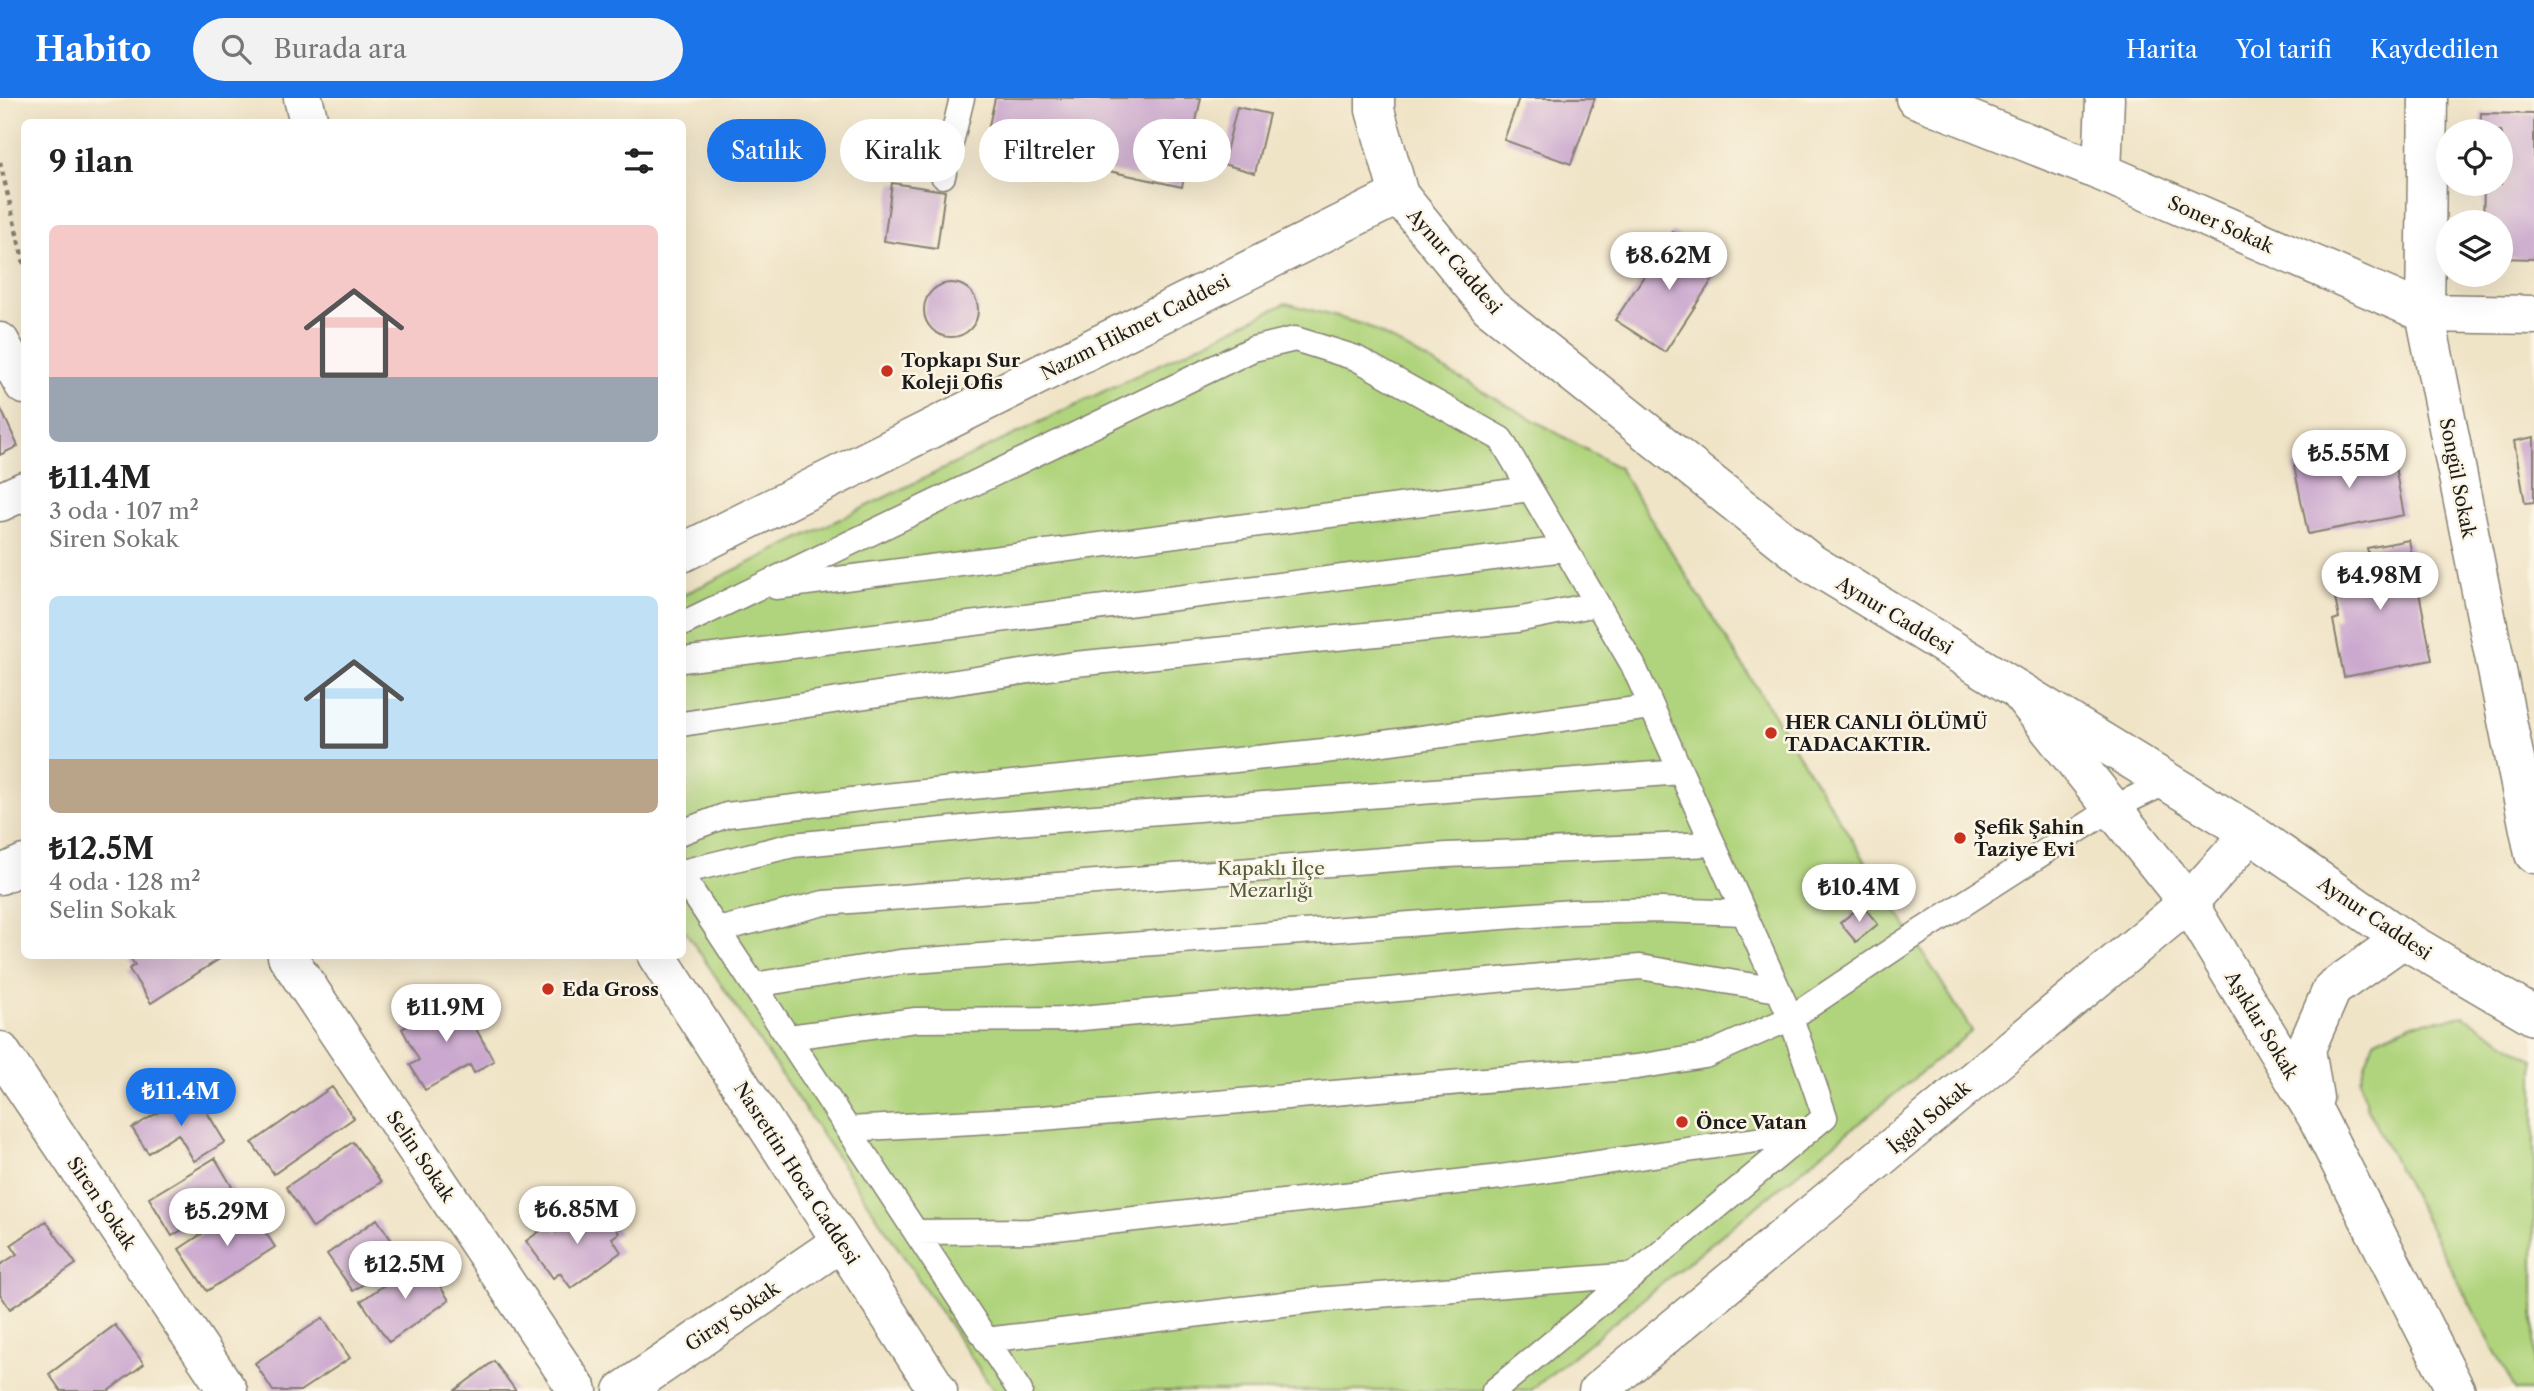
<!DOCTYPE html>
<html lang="tr">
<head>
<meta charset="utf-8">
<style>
	:root { --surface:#fff; --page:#f2f2f2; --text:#222; --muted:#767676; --accent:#1a73e8 }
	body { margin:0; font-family:"Libre Caslon Text",serif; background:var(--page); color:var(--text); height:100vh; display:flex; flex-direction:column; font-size:26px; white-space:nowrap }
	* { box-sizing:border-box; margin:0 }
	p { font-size:23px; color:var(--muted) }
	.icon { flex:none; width:38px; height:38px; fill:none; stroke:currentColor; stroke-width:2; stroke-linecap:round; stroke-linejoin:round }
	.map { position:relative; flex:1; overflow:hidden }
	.sheet { position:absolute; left:21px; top:21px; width:665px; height:840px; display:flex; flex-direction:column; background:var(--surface); border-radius:10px; box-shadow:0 7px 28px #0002 }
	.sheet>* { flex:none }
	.top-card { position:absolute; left:707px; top:21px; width:665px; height:63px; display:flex; gap:14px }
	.controls { position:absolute; left:2436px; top:21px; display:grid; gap:14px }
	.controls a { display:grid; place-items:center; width:77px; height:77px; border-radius:50%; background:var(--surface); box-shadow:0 7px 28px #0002; font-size:35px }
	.price { position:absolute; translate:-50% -60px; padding:0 16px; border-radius:24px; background:#fff; color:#222; font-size:23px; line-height:46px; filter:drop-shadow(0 2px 4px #0008) }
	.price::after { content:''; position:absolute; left:50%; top:42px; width:21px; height:16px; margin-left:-10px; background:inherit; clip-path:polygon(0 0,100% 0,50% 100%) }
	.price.active { background:var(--accent); color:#fff }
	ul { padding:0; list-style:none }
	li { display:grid; align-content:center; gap:14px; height:371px; padding:0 28px }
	li span { display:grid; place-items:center; height:217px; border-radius:10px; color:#555 }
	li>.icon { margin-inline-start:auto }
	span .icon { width:126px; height:126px; fill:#fffc; stroke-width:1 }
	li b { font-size:30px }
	h2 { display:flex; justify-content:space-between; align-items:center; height:84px; padding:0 28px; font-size:30px }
	.pill { padding:0 24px; border-radius:32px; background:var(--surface); box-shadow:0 7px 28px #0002; font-size:24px; line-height:63px }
	.pill.active { background:var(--accent); color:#fff }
	header { display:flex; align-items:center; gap:42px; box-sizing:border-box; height:98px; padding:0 35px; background:var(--accent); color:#fff }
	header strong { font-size:33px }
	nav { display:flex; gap:38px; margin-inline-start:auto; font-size:24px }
	.search { width:490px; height:63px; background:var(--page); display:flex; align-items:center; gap:18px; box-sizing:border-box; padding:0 24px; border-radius:38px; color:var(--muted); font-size:26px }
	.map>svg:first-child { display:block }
</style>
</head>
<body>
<header>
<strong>Habito</strong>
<div class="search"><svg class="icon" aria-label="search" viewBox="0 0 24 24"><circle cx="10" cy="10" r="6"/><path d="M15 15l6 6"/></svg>Burada ara</div>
<nav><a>Harita</a><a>Yol tarifi</a><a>Kaydedilen</a></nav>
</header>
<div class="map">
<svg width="2534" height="1293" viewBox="0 0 2534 1293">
	<rect width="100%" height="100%" fill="#fcf5e5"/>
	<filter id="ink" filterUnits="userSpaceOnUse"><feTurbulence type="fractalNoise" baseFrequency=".0143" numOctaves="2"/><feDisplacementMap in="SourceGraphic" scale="14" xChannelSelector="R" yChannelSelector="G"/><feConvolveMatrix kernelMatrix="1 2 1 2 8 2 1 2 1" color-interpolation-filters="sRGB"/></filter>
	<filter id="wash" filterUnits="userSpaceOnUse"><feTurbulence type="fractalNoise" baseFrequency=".00686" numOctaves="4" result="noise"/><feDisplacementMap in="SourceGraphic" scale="28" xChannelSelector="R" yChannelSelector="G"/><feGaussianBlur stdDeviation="1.57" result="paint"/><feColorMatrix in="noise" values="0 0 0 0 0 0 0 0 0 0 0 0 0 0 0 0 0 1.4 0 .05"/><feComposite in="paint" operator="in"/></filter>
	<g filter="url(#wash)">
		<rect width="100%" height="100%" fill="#f0e4c7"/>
		<path fill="#b0d47d" stroke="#66784c" stroke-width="2" d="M1286,205L1365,227L1619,370L1972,933L1530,1293H994L683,830V497Z
			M2464,918L2534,962V1293H2516L2367,1011L2360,981L2374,943L2411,926Z"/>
		<g id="blocks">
			<path fill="#cba8cf" d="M995,0H1201L1182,89L985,46Z
				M1519,0H1595L1571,66L1504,42Z
				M1237,9L1269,16L1255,75L1223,66Z
				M2481,15L2534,16V161L2501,160V124H2483L2484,86H2501V33H2480Z
				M892,85L945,93L937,151L884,143Z
				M1673,134L1722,167L1665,254L1615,222Z
				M924 212a27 27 0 1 1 54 0a27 27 0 1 1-54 0Z
				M0,309L18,348L0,357Z
				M2534,339V404L2525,405L2514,343Z
				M2391,348L2404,417L2308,436L2294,368Z
				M2409,442L2432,562L2344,579L2333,522L2339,520L2329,470L2370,462L2367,450Z
				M1862,807L1878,826L1856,844L1840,825Z
				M129,858H224L151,905L129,871L135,867Z
				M458,899L494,963L474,975L470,967L425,992L410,967L419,962L402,931Z
				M332,989L354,1020L274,1076L252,1045Z
				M194,993L225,1044L194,1063L178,1036L148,1055L132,1030Z
				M353,1044L381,1084L313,1130L286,1089Z
				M215,1060L237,1097L172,1138L149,1100Z
				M597,1104L619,1135L612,1140L621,1154L571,1190L560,1175L553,1180L526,1143L550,1126L556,1134Z
				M247,1106L275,1149L207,1193L179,1151Z
				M377,1121L403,1159L353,1193L327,1156Z
				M46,1123L76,1166L10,1211L0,1196V1167L17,1156L11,1147Z
				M422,1161L449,1202L389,1244L361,1203Z
				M323,1220L350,1260L300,1293H273L255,1265Z
				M115,1227L144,1266L108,1293H61L49,1276Z
				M494,1263L516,1293H454Z"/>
		</g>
	</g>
	<g filter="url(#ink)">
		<use href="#blocks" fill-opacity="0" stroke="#868072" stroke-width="2"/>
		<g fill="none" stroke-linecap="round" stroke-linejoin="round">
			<g stroke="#868072" stroke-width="27">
				<path id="lane" d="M943,78L962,0
					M776,489L1530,391
					M682,526L1253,251L1295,241L1356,260L1501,341L1633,567L1791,920L1825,1019L1494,1293
					M682,562L1565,451
					M682,626L1075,566L1517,522L1597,506
					M682,734L727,717L885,698L1324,653L1651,609
					M682,774L793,747L1003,726L1681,674
					M682,778L1020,1293
					M718,832L824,805L1447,757L1712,746
					M754,887L900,864L1572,814L1661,812L1744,815
					M789,939L916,922L1071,921L1640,869L1778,892
					M849,1031L1042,1020L1637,969L1705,958L1791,920L1901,846L2113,710L2167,684
					M916,1134L1030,1133L1501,1079L1805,1035
					M986,1242L1316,1202L1633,1177"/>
			</g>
			<g stroke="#868072" stroke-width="41">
				<path id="street" d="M303,0L309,24
					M1915,0L2102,74L2425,215L2534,217
					M2428,0L2425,215L2534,756
					M2102,74L2105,0
					M0,244L24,287
					M0,404L24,393
					M2022,597L2188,805L2317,1019L2456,1293
					M287,858L578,1293
					M0,953L228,1293
					M2314,1000L2306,951L2332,891L2403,841
					M623,1293L841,1144
					M1598,1293L2188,805L2251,735"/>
			</g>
			<g stroke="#868072" stroke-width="41">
				<path id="secondary" d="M1375,0V12L1399,97L1490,209L1811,465L2251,735L2403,841L2534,918
					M682,455L1399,97
					M0,777L24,766
					M657,858L938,1293"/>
			</g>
			<path stroke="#868072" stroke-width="4.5" stroke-dasharray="5 5" stroke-linecap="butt" d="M0,64L24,166"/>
			<use href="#lane" stroke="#fff" stroke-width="24"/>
			<use href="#street" stroke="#fff" stroke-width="38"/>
			<use href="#secondary" stroke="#fff" stroke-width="38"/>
		</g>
	</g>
	<g fill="#c8321e" stroke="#fcf5e5" stroke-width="2.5">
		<circle cx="887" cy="273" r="7"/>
		<circle cx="1771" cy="635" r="7"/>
		<circle cx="1960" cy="740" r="7"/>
		<circle cx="548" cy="891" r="7"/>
		<circle cx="1682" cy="1024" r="7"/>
	</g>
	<g text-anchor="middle" stroke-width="5" stroke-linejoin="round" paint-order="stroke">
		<g font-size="19" fill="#1c1c1c" stroke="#fcf5e5">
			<text transform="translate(2221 126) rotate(24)" y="7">Soner Sokak</text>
			<text transform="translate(1455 163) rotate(49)" y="7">Aynur Caddesi</text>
			<text transform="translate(1135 229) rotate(-27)" y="7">Nazım Hikmet Caddesi</text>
			<text transform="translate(2458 380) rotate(79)" y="7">Songül Sokak</text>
			<text transform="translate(1895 517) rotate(31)" y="7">Aynur Caddesi</text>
			<text transform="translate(2375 820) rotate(34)" y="7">Aynur Caddesi</text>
			<text transform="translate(2262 927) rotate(59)" y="7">Aşıklar Sokak</text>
			<text transform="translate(1929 1019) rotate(-40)" y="7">İşgal Sokak</text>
			<text transform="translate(421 1058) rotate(56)" y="7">Selin Sokak</text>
			<text transform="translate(797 1075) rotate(57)" y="7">Nasrettin Hoca Caddesi</text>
			<text transform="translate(102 1105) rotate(56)" y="7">Siren Sokak</text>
			<text transform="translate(732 1218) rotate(-34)" y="7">Giray Sokak</text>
		</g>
		<g font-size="19" font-weight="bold" fill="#1c1c1c" stroke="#fcf5e5" text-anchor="start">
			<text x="901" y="269">Topkapı Sur<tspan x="901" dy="22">Koleji Ofis</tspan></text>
			<text x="1785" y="631">HER CANLI ÖLÜMÜ<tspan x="1785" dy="22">TADACAKTIR.</tspan></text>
			<text x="1974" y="736">Şefik Şahin<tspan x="1974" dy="22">Taziye Evi</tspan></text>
			<text x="562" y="898">Eda Gross</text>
			<text x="1696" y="1031">Önce Vatan</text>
		</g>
		<g font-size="19" fill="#505c3e" stroke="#fcf5e5">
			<text x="1271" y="777">Kapaklı İlçe<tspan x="1271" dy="22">Mezarlığı</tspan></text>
		</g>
	</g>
</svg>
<div class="controls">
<a><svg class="icon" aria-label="locate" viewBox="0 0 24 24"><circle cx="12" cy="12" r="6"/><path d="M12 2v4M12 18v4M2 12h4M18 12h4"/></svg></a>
<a><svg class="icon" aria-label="layers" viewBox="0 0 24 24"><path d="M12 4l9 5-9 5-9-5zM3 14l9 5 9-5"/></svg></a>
</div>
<b class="price" style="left:1669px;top:194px">₺8.62M</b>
<b class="price" style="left:2349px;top:392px">₺5.55M</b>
<b class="price" style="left:2380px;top:514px">₺4.98M</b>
<b class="price" style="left:1859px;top:826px">₺10.4M</b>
<b class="price" style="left:446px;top:946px">₺11.9M</b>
<b class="price active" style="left:181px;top:1030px">₺11.4M</b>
<b class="price" style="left:577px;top:1148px">₺6.85M</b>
<b class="price" style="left:227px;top:1150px">₺5.29M</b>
<b class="price" style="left:405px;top:1203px">₺12.5M</b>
<div class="top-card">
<a class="pill active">Satılık</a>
<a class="pill">Kiralık</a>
<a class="pill">Filtreler</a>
<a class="pill">Yeni</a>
</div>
<section class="sheet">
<h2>9 ilan<svg class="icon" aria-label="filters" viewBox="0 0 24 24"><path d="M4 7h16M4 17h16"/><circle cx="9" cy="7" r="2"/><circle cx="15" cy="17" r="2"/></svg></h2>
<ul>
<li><span style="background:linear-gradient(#f6c9c9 70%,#9aa5b1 0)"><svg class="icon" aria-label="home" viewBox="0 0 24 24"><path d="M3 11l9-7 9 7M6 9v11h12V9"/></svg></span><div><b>₺11.4M</b><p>3 oda · 107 m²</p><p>Siren Sokak</p></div></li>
<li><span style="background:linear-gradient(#bfe0f5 75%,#b9a48a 0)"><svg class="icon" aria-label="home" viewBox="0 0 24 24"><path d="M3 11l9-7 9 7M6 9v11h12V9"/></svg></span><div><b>₺12.5M</b><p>4 oda · 128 m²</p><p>Selin Sokak</p></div></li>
</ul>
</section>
</div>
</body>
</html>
